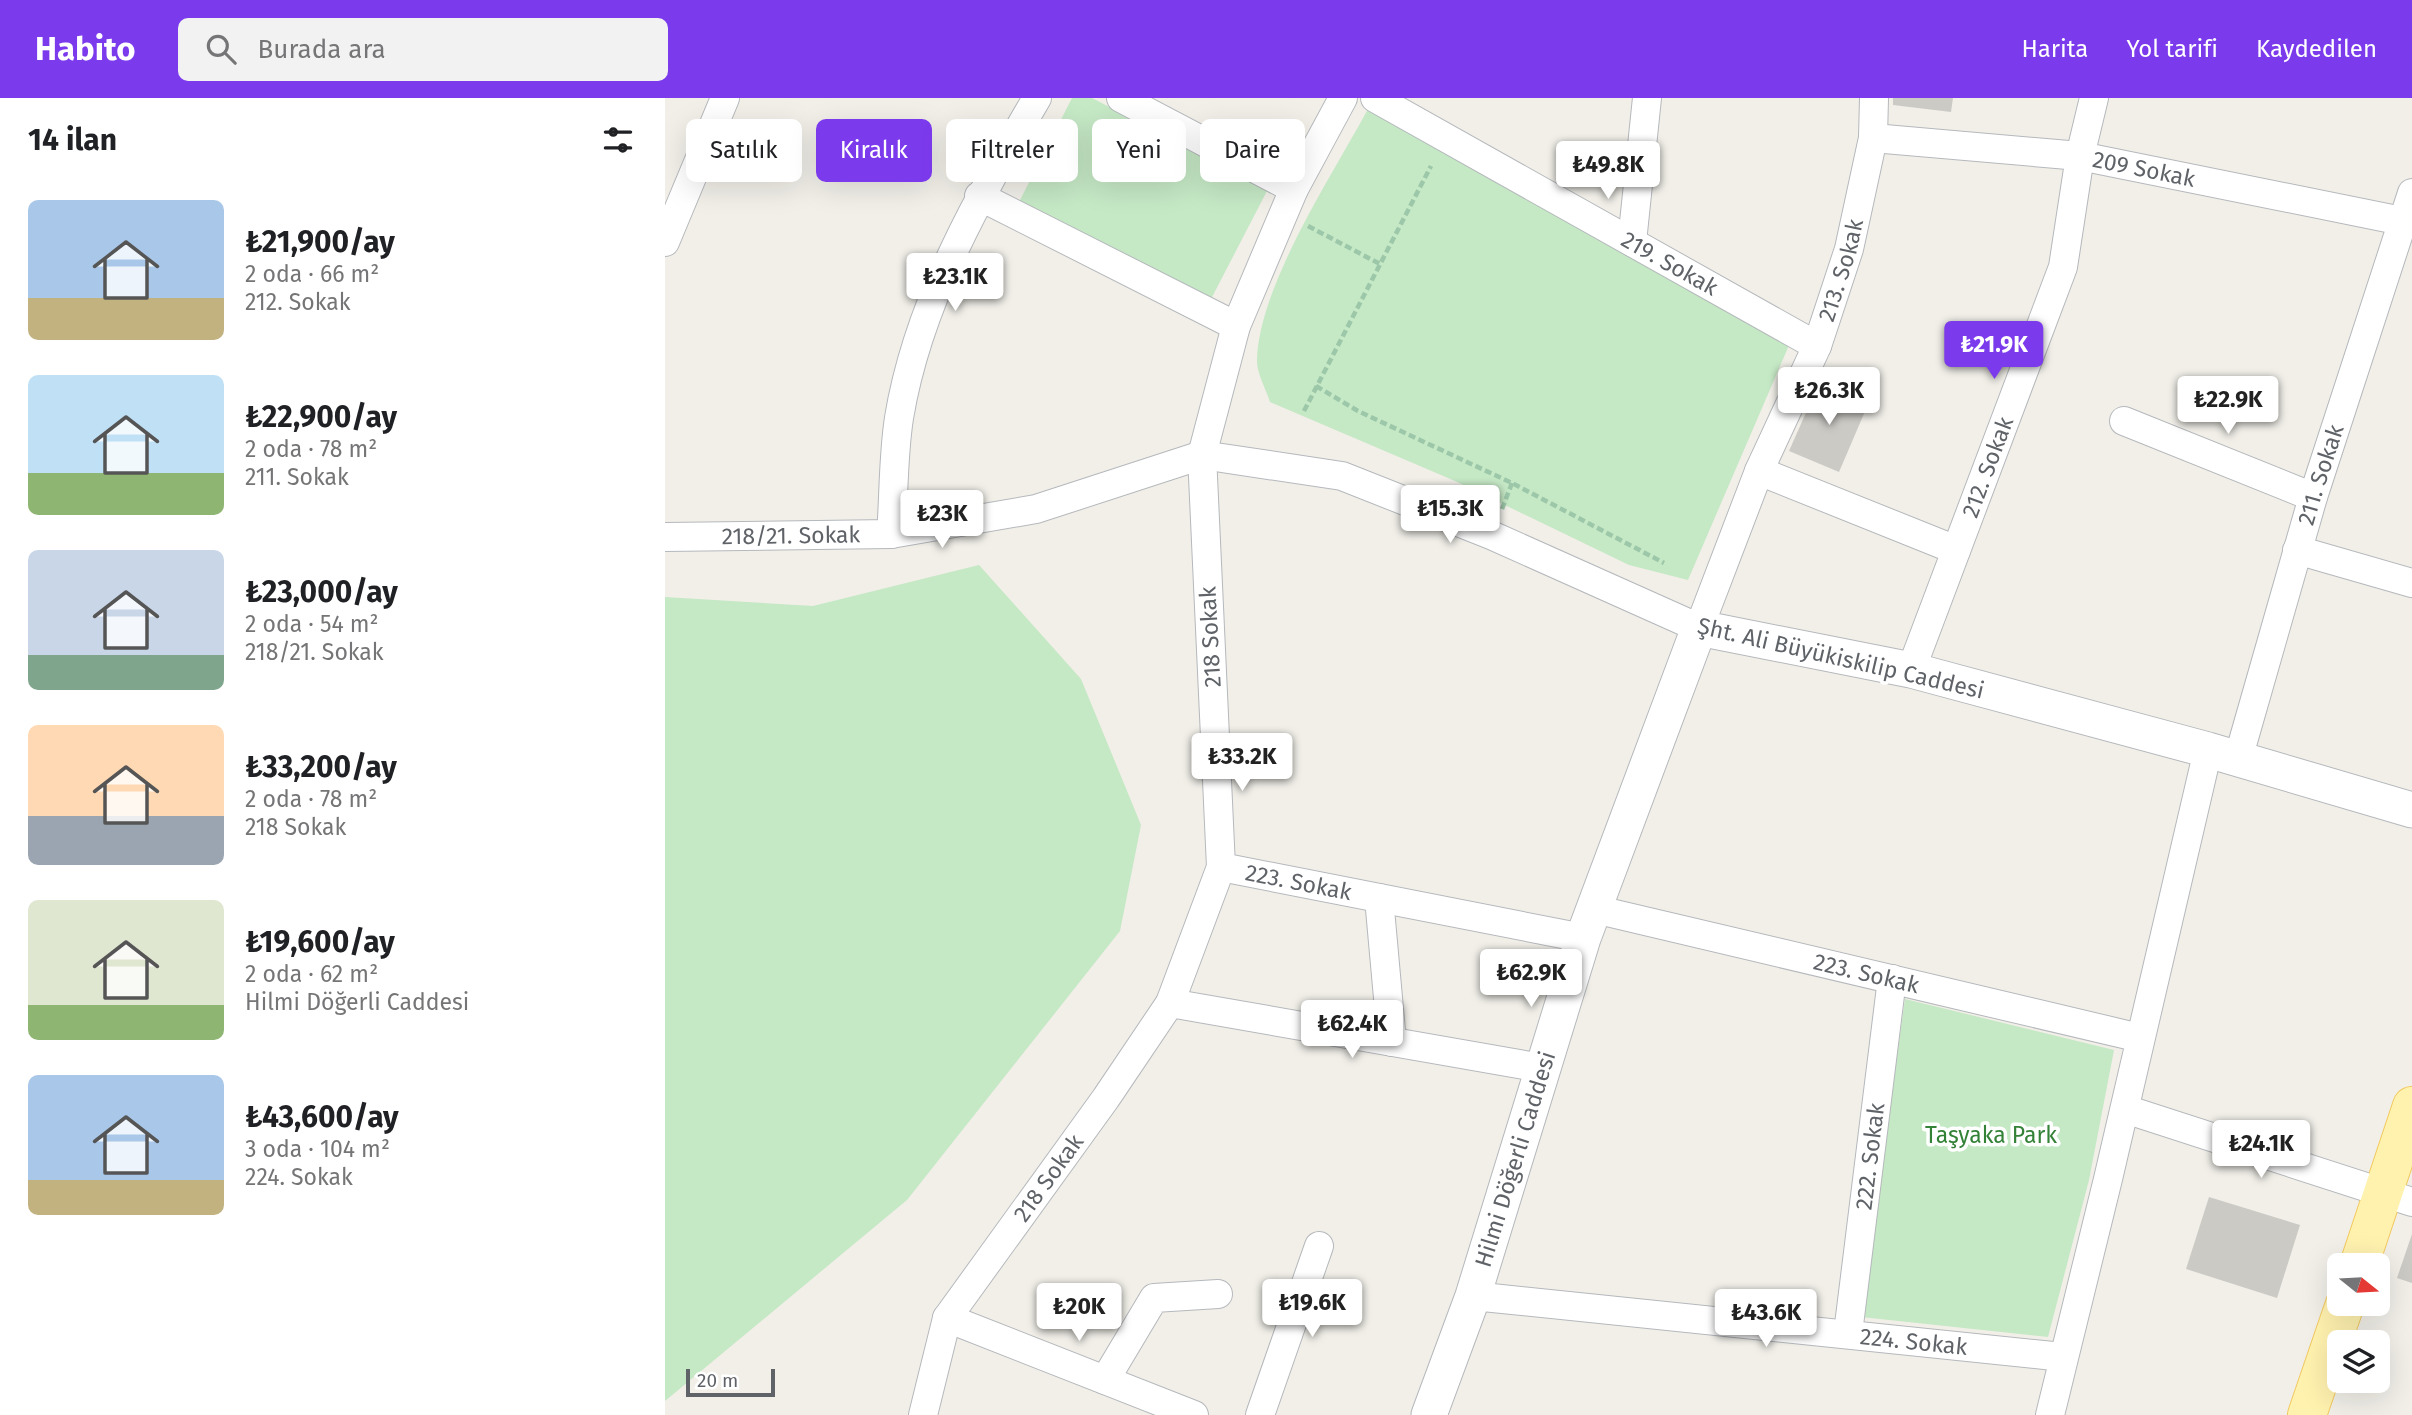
<!DOCTYPE html>
<html lang="tr">
<head>
<meta charset="utf-8">
<style>
	:root { --surface:#fff; --page:#f2f2f2; --text:#202124; --muted:#757577; --accent:#7c3aed }
	body { margin:0; font-family:"Fira Sans",sans-serif; background:var(--page); color:var(--text); height:100vh; display:flex; flex-direction:column; font-size:26px; white-space:nowrap }
	* { box-sizing:border-box; margin:0 }
	p { font-size:23px; color:var(--muted) }
	.icon { flex:none; width:38px; height:38px; fill:none; stroke:currentColor; stroke-width:2; stroke-linecap:round; stroke-linejoin:round }
	.map { position:relative; flex:1; overflow:hidden }
	.drawer { display:flex; flex-direction:column; background:var(--surface); width:665px }
	.drawer>* { flex:none }
	.hud { position:absolute; left:21px; top:21px; width:665px; height:63px; display:flex; gap:14px }
	.needle { width:46px; rotate:108deg }
	.fabs { position:absolute; left:1662px; top:1155px; display:grid; gap:14px }
	.fabs a { display:grid; place-items:center; width:63px; height:63px; border-radius:10px; background:var(--surface); box-shadow:0 7px 28px #0002; font-size:35px }
	.scale { position:absolute; left:21px; bottom:18px; width:89px; box-sizing:border-box; padding-left:7px; border:4px solid #5f6368; border-top:0; font-size:19px; line-height:24px; white-space:nowrap; color:#5f6368; -webkit-text-stroke:5px #fff; paint-order:stroke }
	.price { position:absolute; translate:-50% -60px; padding:0 16px; border-radius:7px; background:#fff; color:#222; font-size:23px; line-height:46px; filter:drop-shadow(0 2px 4px #0008) }
	.price::after { content:''; position:absolute; left:50%; top:42px; width:21px; height:16px; margin-left:-10px; background:inherit; clip-path:polygon(0 0,100% 0,50% 100%) }
	.price.selected { background:var(--accent); color:#fff }
	ul { padding:0; list-style:none }
	li { display:flex; align-items:center; gap:21px; height:175px; padding:0 28px }
	li span { display:grid; place-items:center; flex:none; width:196px; height:140px; border-radius:10px; color:#555 }
	li>.icon { margin-inline-start:auto }
	span .icon { width:84px; height:84px; fill:#fffc; stroke-width:1 }
	li b { font-size:30px }
	h2 { display:flex; justify-content:space-between; align-items:center; height:84px; padding:0 28px; font-size:30px }
	.chip { padding:0 24px; border-radius:10px; background:var(--surface); box-shadow:0 7px 28px #0002; font-size:24px; line-height:63px }
	.chip.selected { background:var(--accent); color:#fff }
	header { display:flex; align-items:center; gap:42px; box-sizing:border-box; height:98px; padding:0 35px; background:var(--accent); color:#fff }
	header strong { font-size:33px }
	nav { display:flex; gap:38px; margin-inline-start:auto; font-size:24px }
	.search { width:490px; height:63px; background:var(--page); display:flex; align-items:center; gap:18px; box-sizing:border-box; padding:0 24px; border-radius:10px; color:var(--muted); font-size:26px }
	main { display:flex; flex:1; min-height:0 }
	.map>svg:first-child { display:block }
</style>
</head>
<body>
<header>
<strong>Habito</strong>
<div class="search"><svg class="icon" aria-label="search" viewBox="0 0 24 24"><circle cx="10" cy="10" r="6"/><path d="M15 15l6 6"/></svg>Burada ara</div>
<nav><a>Harita</a><a>Yol tarifi</a><a>Kaydedilen</a></nav>
</header>
<main>
<section class="drawer">
<h2>14 ilan<svg class="icon" aria-label="filters" viewBox="0 0 24 24"><path d="M4 7h16M4 17h16"/><circle cx="9" cy="7" r="2"/><circle cx="15" cy="17" r="2"/></svg></h2>
<ul>
<li><span style="background:linear-gradient(#a9c7e8 70%,#c2b280 0)"><svg class="icon" aria-label="home" viewBox="0 0 24 24"><path d="M3 11l9-7 9 7M6 9v11h12V9"/></svg></span><div><b>₺21,900/ay</b><p>2 oda · 66 m²</p><p>212. Sokak</p></div></li>
<li><span style="background:linear-gradient(#bfe0f5 70%,#8fb573 0)"><svg class="icon" aria-label="home" viewBox="0 0 24 24"><path d="M3 11l9-7 9 7M6 9v11h12V9"/></svg></span><div><b>₺22,900/ay</b><p>2 oda · 78 m²</p><p>211. Sokak</p></div></li>
<li><span style="background:linear-gradient(#c9d6e8 75%,#7fa58c 0)"><svg class="icon" aria-label="home" viewBox="0 0 24 24"><path d="M3 11l9-7 9 7M6 9v11h12V9"/></svg></span><div><b>₺23,000/ay</b><p>2 oda · 54 m²</p><p>218/21. Sokak</p></div></li>
<li><span style="background:linear-gradient(#ffd9b3 65%,#9aa5b1 0)"><svg class="icon" aria-label="home" viewBox="0 0 24 24"><path d="M3 11l9-7 9 7M6 9v11h12V9"/></svg></span><div><b>₺33,200/ay</b><p>2 oda · 78 m²</p><p>218 Sokak</p></div></li>
<li><span style="background:linear-gradient(#dfe7d0 75%,#8fb573 0)"><svg class="icon" aria-label="home" viewBox="0 0 24 24"><path d="M3 11l9-7 9 7M6 9v11h12V9"/></svg></span><div><b>₺19,600/ay</b><p>2 oda · 62 m²</p><p>Hilmi Döğerli Caddesi</p></div></li>
<li><span style="background:linear-gradient(#a9c7e8 75%,#c2b280 0)"><svg class="icon" aria-label="home" viewBox="0 0 24 24"><path d="M3 11l9-7 9 7M6 9v11h12V9"/></svg></span><div><b>₺43,600/ay</b><p>3 oda · 104 m²</p><p>224. Sokak</p></div></li>
</ul>
</section>
<div class="map">
<svg width="1747" height="1317" viewBox="0 0 1747 1317">
	<rect width="100%" height="100%" fill="#f1efe8"/>
	<path fill="#c5e8c5" d="M407,0H427L603,91L545,203L354,104Z
		M703,11L1128,238L1023,482L964,467L790,383L605,304C601,291 592,276 592,263C593,189 667,78 703,11Z
		M314,467L416,581L476,727L455,833L242,1102L0,1303V499L148,508Z
		M1240,901L1449,952L1424,1082L1383,1239L1196,1219Z"/>
	<path fill="#cccac5" d="M1228,0H1288L1286,14L1228,7Z
		M1155,283L1204,304L1174,374L1124,353Z
		M1544,1099L1635,1127L1612,1200L1521,1171Z
		M1747,1136V1185L1732,1180Z"/>
	<g fill="none" stroke-linecap="round" stroke-linejoin="round">
		<g stroke="#b5b8bc" stroke-width="30">
			<g id="minor">
				<path d="M456,0L629,91"/>
				<path id="s1" d="M710,0L1152,248"/>
				<path id="s2" d="M1208,40L1415,58L1747,125"/>
				<path d="M314,98L571,228"/>
				<path d="M0,144L60,0"/>
				<path d="M967,144L982,0"/>
				<path d="M1459,323L1648,399"/>
				<path d="M1094,373L1291,452"/>
				<path d="M226,436C229,398 228,358 234,320C253,204 314,99 372,0"/>
				<path id="s3" d="M0,439L226,436L371,411L537,357L677,378L826,437L1034,530L1094,373L1152,248L1184,151L1208,40L1209,0"/>
				<path d="M1632,452L1747,485"/>
				<path id="s4" d="M1246,572L1398,169L1415,58L1429,0"/>
				<path id="s5" d="M1573,661L1648,399L1747,95"/>
				<path id="s6" d="M556,769L918,840"/>
				<path d="M714,800L727,944"/>
				<path id="s7" d="M929,811L1475,940"/>
				<path d="M505,905L877,970"/>
				<path d="M1460,1011L1747,1104"/>
				<path id="s8" d="M808,1198L1398,1259"/>
				<path d="M282,1220L529,1317"/>
				<path id="s9" d="M1183,1235L1227,881"/>
				<path d="M440,1282L489,1200L553,1196"/>
				<path id="s10" d="M258,1317L282,1220L441,1000L505,905L556,769L537,357L571,228L629,91L678,0"/>
				<path d="M595,1317L654,1148"/>
				<path d="M1385,1317L1443,1081L1543,652"/>
			</g>
		</g>
		<g stroke="#b5b8bc" stroke-width="37">
			<g id="tertiary">
				<path id="s11" d="M764,1317L808,1198L918,840L1034,530L1246,572L1543,652L1747,712"/>
			</g>
		</g>
		<g stroke="#f2c960" stroke-width="40">
			<path id="primary" d="M1694,1167L1747,1008
				M1642,1317L1680,1206"/>
		</g>
		<path stroke="#9cc7a9" stroke-width="4.5" stroke-dasharray="7 3.5" stroke-linecap="butt" d="M643,128L715,166
			M651,288L693,313L847,385L999,465
			M639,313L766,68
			M837,411L847,385"/>
		<use href="#minor" stroke="#fff" stroke-width="28"/>
		<use href="#tertiary" stroke="#fff" stroke-width="35"/>
		<use href="#primary" stroke="#fff2af" stroke-width="38"/>
	</g>
	<g text-anchor="middle" stroke-width="7" stroke-linejoin="round" paint-order="stroke">
		<g font-size="23" fill="#5f6368" stroke="#fff">
			<text dy="8" stroke="none"><textPath href="#s2" startOffset="273">209 Sokak</textPath></text>
			<text dy="8" stroke="none"><textPath href="#s1" startOffset="338">219. Sokak</textPath></text>
			<text dy="8" stroke="none"><textPath href="#s3" startOffset="1463">213. Sokak</textPath></text>
			<text dy="8" stroke="none"><textPath href="#s4" startOffset="217">212. Sokak</textPath></text>
			<text dy="8" stroke="none"><textPath href="#s5" startOffset="296">211. Sokak</textPath></text>
			<text dy="8" stroke="none"><textPath href="#s3" startOffset="126">218/21. Sokak</textPath></text>
			<text transform="translate(545 539) rotate(-93)" y="8">218 Sokak</text>
			<text transform="translate(1176 560) rotate(13)" y="8">Şht. Ali Büyükiskilip Caddesi</text>
			<text dy="8" stroke="none"><textPath href="#s6" startOffset="79">223. Sokak</textPath></text>
			<text dy="8" stroke="none"><textPath href="#s7" startOffset="280">223. Sokak</textPath></text>
			<text dy="8" stroke="none"><textPath href="#s9" startOffset="178">222. Sokak</textPath></text>
			<text dy="8" stroke="none"><textPath href="#s11" startOffset="270">Hilmi Döğerli Caddesi</textPath></text>
			<text dy="8" stroke="none"><textPath href="#s10" startOffset="273">218 Sokak</textPath></text>
			<text dy="8" stroke="none"><textPath href="#s8" startOffset="443">224. Sokak</textPath></text>
		</g>
		<g font-size="23" fill="#348238" stroke="#fff">
			<text x="1326" y="1045">Taşyaka Park</text>
		</g>
	</g>
</svg>
<div class="fabs">
<a><svg class="needle" viewBox="-14 -14 28 28"><path d="M0-13l5 13h-10z" fill="#e53935"/><path d="M0 13l5-13h-10z" fill="#757577"/></svg></a>
<a><svg class="icon" aria-label="layers" viewBox="0 0 24 24"><path d="M12 4l9 5-9 5-9-5zM3 14l9 5 9-5"/></svg></a>
</div>
<div class="scale">20 m</div>
<b class="price" style="left:943px;top:103px">₺49.8K</b>
<b class="price" style="left:290px;top:215px">₺23.1K</b>
<b class="price selected" style="left:1329px;top:283px">₺21.9K</b>
<b class="price" style="left:1164px;top:329px">₺26.3K</b>
<b class="price" style="left:1563px;top:338px">₺22.9K</b>
<b class="price" style="left:785px;top:447px">₺15.3K</b>
<b class="price" style="left:277px;top:452px">₺23K</b>
<b class="price" style="left:577px;top:695px">₺33.2K</b>
<b class="price" style="left:866px;top:911px">₺62.9K</b>
<b class="price" style="left:687px;top:962px">₺62.4K</b>
<b class="price" style="left:1596px;top:1082px">₺24.1K</b>
<b class="price" style="left:647px;top:1241px">₺19.6K</b>
<b class="price" style="left:414px;top:1245px">₺20K</b>
<b class="price" style="left:1101px;top:1251px">₺43.6K</b>
<div class="hud">
<a class="chip">Satılık</a>
<a class="chip selected">Kiralık</a>
<a class="chip">Filtreler</a>
<a class="chip">Yeni</a>
<a class="chip">Daire</a>
</div>
</div>
</main>
</body>
</html>
